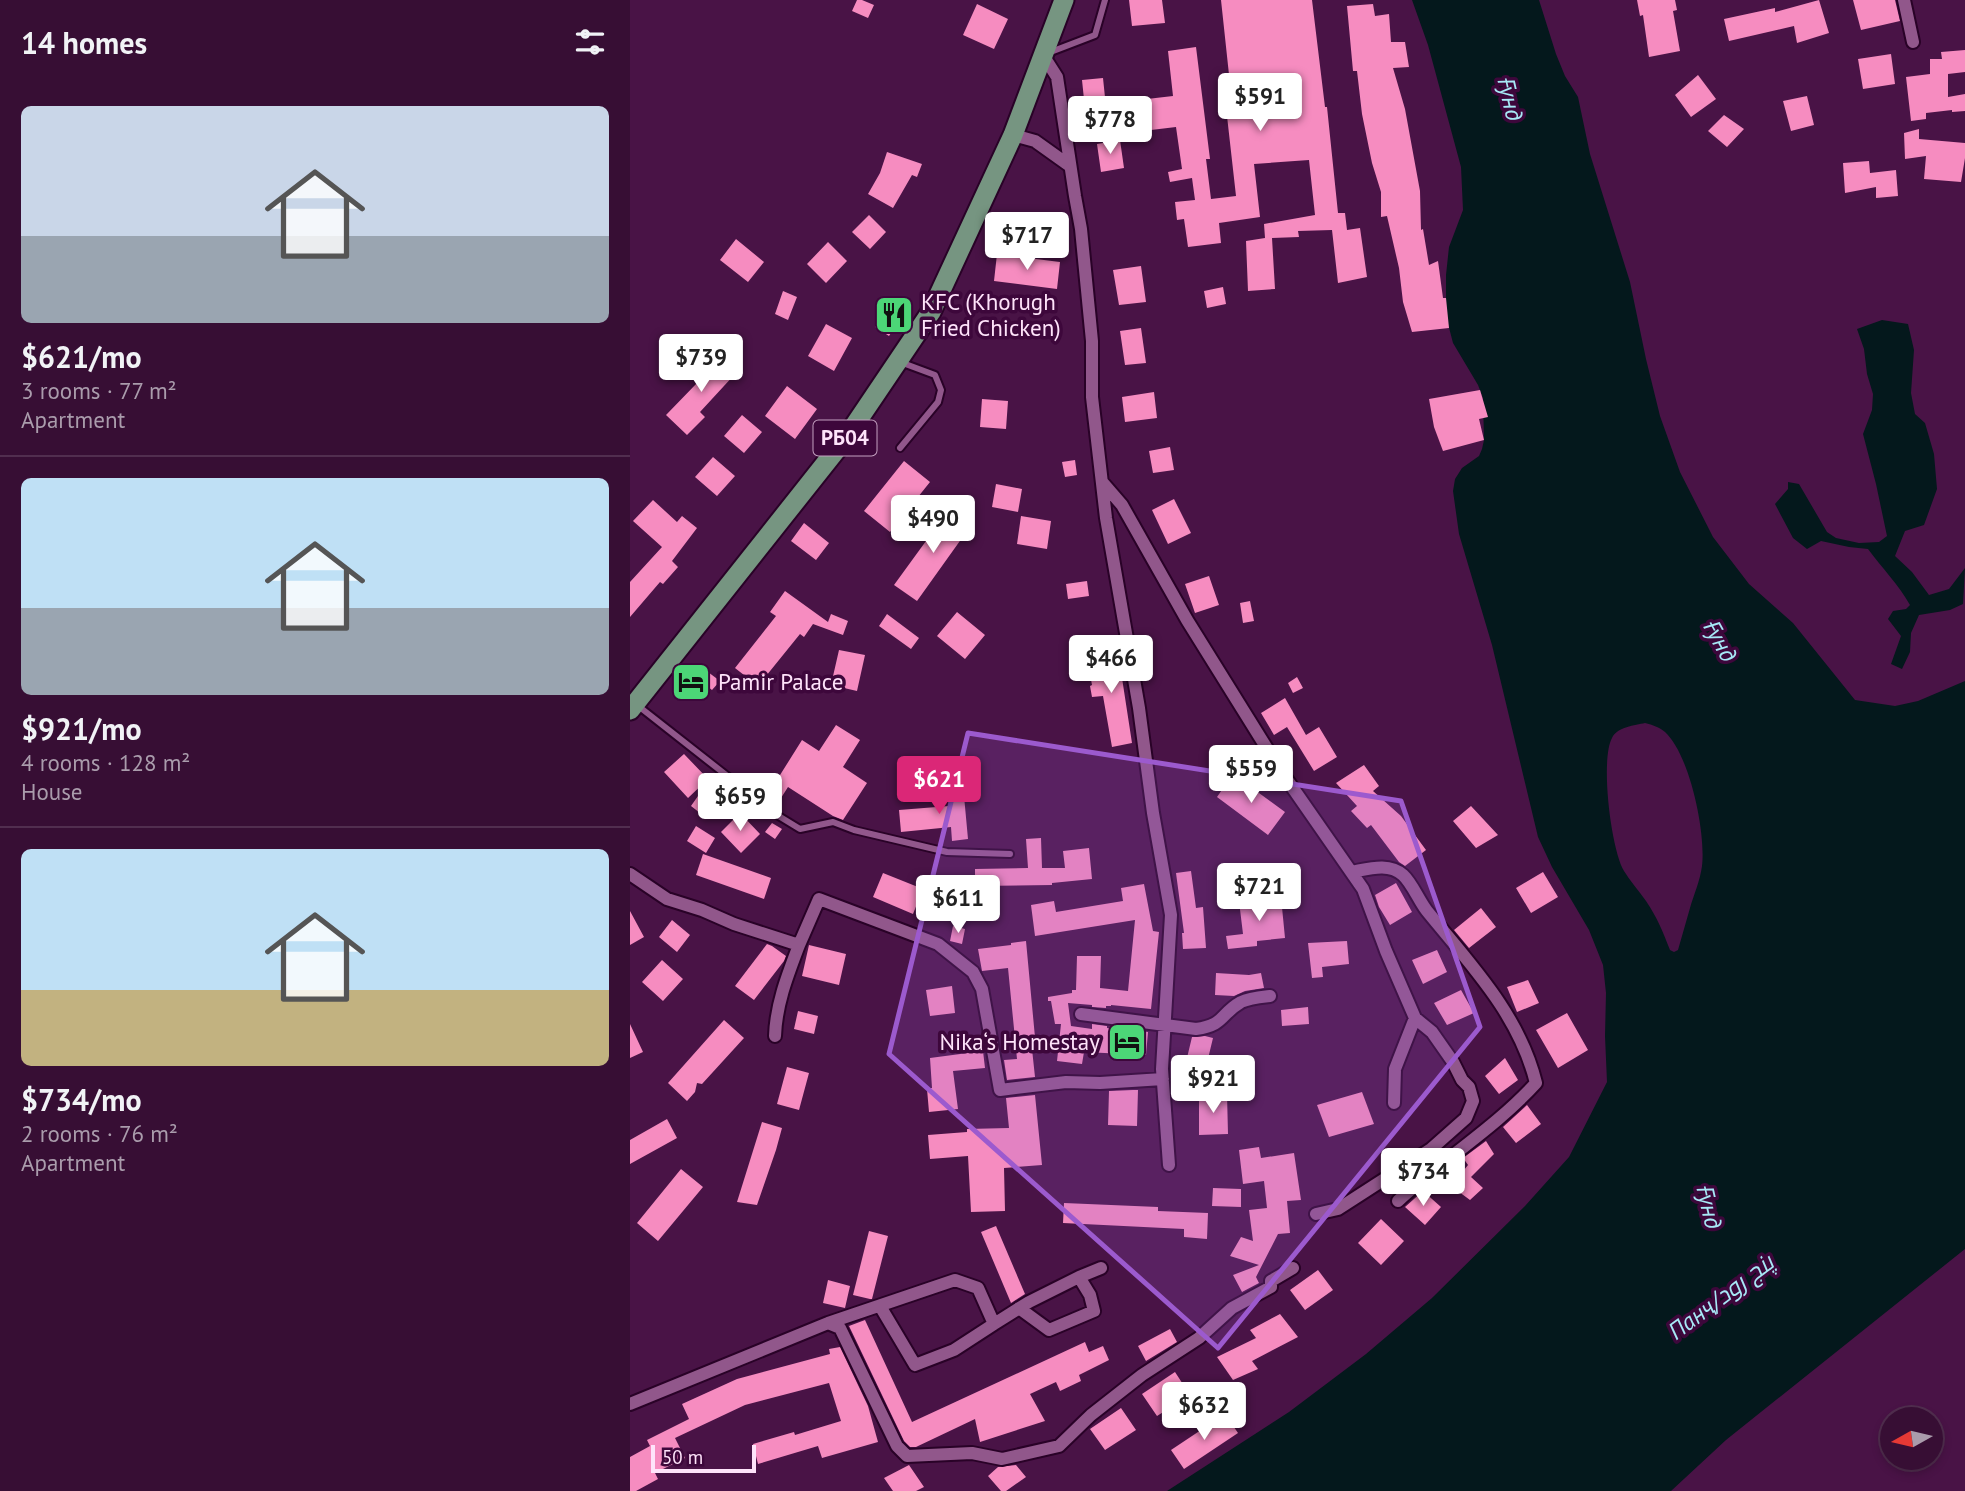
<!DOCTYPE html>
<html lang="en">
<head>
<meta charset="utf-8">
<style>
	:root { --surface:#370e34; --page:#421c40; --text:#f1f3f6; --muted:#aa9cac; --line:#512e4f; --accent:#db2777 }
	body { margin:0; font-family:"PT Sans",Cairo,sans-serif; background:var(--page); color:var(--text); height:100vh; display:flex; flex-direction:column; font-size:26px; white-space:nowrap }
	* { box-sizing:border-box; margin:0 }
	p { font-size:23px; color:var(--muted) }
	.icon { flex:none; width:38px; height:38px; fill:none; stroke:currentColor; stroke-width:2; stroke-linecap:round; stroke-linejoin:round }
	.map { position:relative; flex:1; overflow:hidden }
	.panel { display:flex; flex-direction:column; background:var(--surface); width:630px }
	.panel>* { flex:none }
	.needle { width:46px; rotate:262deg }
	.controls { position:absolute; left:1250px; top:1407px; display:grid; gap:14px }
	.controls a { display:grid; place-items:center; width:63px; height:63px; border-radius:50%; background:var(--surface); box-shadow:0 4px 10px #0003,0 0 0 2px var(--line); font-size:35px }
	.scale { position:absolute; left:21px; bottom:18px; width:105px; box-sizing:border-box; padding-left:7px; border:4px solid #fee3fa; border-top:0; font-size:19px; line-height:24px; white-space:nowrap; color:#fee3fa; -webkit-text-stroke:5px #3d073b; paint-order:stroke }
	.price { position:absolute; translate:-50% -60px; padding:0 16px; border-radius:7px; background:#fff; color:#222; font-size:23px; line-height:46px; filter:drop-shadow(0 2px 4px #0008) }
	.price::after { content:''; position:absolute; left:50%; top:42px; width:21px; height:16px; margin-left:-10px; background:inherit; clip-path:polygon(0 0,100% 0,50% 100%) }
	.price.active { background:var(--accent); color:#fff }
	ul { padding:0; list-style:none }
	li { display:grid; align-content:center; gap:14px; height:371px; padding:0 21px }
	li+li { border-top:2px solid var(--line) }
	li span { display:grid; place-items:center; height:217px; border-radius:10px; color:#555 }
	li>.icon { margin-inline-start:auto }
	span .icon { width:126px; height:126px; fill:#fffc; stroke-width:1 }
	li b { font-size:30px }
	h2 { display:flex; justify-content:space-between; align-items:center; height:84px; padding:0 21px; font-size:30px }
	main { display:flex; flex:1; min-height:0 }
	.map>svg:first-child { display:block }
</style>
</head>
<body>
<main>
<section class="panel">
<h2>14 homes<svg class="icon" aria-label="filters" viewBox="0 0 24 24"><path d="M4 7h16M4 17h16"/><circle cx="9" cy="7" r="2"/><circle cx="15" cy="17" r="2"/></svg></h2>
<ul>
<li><span style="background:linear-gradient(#c9d6e8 60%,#9aa5b1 0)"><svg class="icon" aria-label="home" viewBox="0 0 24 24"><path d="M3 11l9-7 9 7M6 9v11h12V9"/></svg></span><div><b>$621/mo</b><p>3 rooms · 77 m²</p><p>Apartment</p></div></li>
<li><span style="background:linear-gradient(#bfe0f5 60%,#9aa5b1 0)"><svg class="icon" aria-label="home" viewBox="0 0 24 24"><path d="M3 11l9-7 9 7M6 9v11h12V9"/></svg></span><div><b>$921/mo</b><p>4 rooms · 128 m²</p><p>House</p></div></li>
<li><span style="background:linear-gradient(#bfe0f5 65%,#c2b280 0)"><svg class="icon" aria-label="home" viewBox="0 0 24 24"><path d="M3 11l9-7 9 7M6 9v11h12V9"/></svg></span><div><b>$734/mo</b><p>2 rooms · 76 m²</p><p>Apartment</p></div></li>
</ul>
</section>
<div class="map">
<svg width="1335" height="1491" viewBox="0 0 1335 1491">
	<rect width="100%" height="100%" fill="#491346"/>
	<path fill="#04181c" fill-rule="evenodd" d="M782,0H909L926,54L935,76L948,97L960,154L1000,282L1016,359L1030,416L1050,472L1083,537L1119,584L1163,623L1225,700L1265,706L1288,701L1335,681V1249L1096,1440L1041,1491H537L659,1412L736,1354L802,1298L895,1206L939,1157L977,1082L975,1036L976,993L973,965L959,930L922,867L908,837L862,645L829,534L823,491L825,479L832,468L849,456L852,449L854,440L853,398L848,385L823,343L816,316V275L819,247L833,210L831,167L798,45ZM1015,723C1023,725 1029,727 1035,732C1060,755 1076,833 1072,866C1070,881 1064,894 1060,908C1056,922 1052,936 1048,950L1044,952L1040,950C1033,932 1027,917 1016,901C1009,891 1000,881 994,871C981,849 970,760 982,738C987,727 1005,725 1015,723Z
		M1252,320L1278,324L1284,350L1281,393L1285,414L1295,423L1304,454L1307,489L1294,525L1275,531L1265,556L1282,572L1299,595L1319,589L1335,568L1333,604L1320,610L1289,615L1281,633L1280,652L1272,669L1261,664L1271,636L1258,619L1263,611L1276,609L1280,605C1269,585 1252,568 1238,549L1219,547L1191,541L1177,549L1163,538L1145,504L1158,489V482L1169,484L1197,532L1206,538L1229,543L1249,542L1257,536L1246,484L1233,434L1242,410L1243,394L1237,374L1234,349L1227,329Z"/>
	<path fill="#f68cc0" d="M227,0H232L244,5L238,18L222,11Z
		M499,0H532L535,23L502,26Z
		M591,0H682L695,107H697L708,213H715L717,230L730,228L737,277L708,283L702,230L668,231L669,237L642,238L645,289L618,291L616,241L635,238L634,224L685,215L679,160L624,164L630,217L589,223L591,243L558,247L554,219L547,220L545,202L565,200L562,178L540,182L538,172L552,169L546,127L521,130L517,99L543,96L538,51L566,47L580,159H576L581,199L606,196L597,116L637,112L633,80L600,84Z
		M1007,0H1045L1047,10L1043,11L1050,51L1019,57L1013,15L1010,16Z
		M1189,0L1199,33L1167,43L1164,26L1099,41L1094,19L1145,8V12Z
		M1223,0H1265L1270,21L1231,30Z
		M347,4L378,19L364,49L333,35Z
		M743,4L745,16L759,14L761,42H775L779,67L763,68L775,109L790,191L791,230L793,229L799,265L808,261L813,298H816L819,328L782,332L773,302L769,268L757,216L751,217V192L742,163L732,114L727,71H723L717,6Z
		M1335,50V72L1318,74V97L1335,94V111L1322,112V110L1296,113V119L1281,121L1276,77L1300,74V59H1312L1311,52Z
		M1261,54L1265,84L1233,89L1228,59Z
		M1068,75L1086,99L1061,117L1045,95Z
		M473,78L476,107L455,109L452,80Z
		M1177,96L1184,125L1161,131L1153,101Z
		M1094,115L1114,129L1097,147L1078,131Z
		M1289,129V139L1335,143V158L1331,182L1294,179L1296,156L1275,159L1274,133Z
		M490,140L494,168L471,172L467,144Z
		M257,152L292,164L287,177L282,175L263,208L238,194L250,173Z
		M1239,161L1240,173L1266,170L1268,196L1246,198V187L1215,193L1213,163Z
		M239,215L256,232L240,249L222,232Z
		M106,239L134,262L118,282L90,260Z
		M198,242L217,261L196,283L177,264Z
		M367,254L430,262L427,289L364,281Z
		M511,266L516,302L489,305L483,270Z
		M593,287L596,304L577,308L574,291Z
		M153,291L167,297L158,320L145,314Z
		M254,313L268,322L259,336L245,327Z
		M196,324L222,338L204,371L178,356Z
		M511,328L516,363L495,365L490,331Z
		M83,354L105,374L70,412L75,417L57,435L36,415L68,382L62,376Z
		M157,386L187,409L165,439L135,416Z
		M850,390L858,417L849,419L854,440L813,451L804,427L799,399Z
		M524,392L527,418L495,422L492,397Z
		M352,399L378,401L376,429L350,427Z
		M112,415L132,432L114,453L94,436Z
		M540,447L544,470L523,473L519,451Z
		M83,457L105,476L87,496L65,477Z
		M445,460L447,475L435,477L432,462Z
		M274,461L300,482L260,532L234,511Z
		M366,484L392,489L388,512L362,507Z
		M544,499L561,533L538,544L522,510Z
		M23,500L47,522L52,516L67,528L42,561L48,567L33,584L30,582L0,617V582L32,547L3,521Z
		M320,508L342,524L287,601L264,585Z
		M391,516L421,521L417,549L387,544Z
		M174,523L199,543L186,560L161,541Z
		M579,576L589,605L565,613L555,584Z
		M457,581L459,596L438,599L436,584Z
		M155,591L198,622L201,614L218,621L213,635L183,624L174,637L170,634L128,686L105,668L146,616L140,612Z
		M620,601L624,621L613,623L610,603Z
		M327,612L355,635L335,659L307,636Z
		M257,614L289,638L281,649L249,626Z
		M209,650L235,655L227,691L201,685Z
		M488,652L502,743L482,747L473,696L462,697L460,686L462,685L457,658Z
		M70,666L90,681L82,690L73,683L58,701L49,694Z
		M667,677L673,688L663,693L658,683Z
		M655,698L676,735L689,727L707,757L684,771L657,727L644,735L631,713Z
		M206,725L230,740L213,767L237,783L213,820L203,816L158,787L151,798L140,791L172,740L189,751Z
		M54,754L78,779L58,798L34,772Z
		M734,765L749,786L743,791L771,816L796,850L775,866L769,862L741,825L737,828L721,811L727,806L706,783Z
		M603,774L655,812L638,835L587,797Z
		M333,785L338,839L322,841L321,827L271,832L269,810L319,806L317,786Z
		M68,796L77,804L70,813L61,806Z
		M841,806L868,835L846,848L823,821Z
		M110,813L130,834L111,853L91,832Z
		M142,823L152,829L145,839L135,832Z
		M66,826L85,838L76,853L57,841Z
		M411,838L412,868H435L433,851L459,848L462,879L422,883V885L345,886V869L398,868L396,839Z
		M73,854L141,878L134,899L66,875Z
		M561,871L566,908L573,907L576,948L553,949L552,933H554L546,873Z
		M913,872L928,897L901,913L886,888Z
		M253,873L293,889L283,914L243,897Z
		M766,883L782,912L760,925L749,907L745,895Z
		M514,884L523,931L529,932L521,1009L481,1005V1006H476V1008L462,1007V1005L438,1003L441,1026L462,1029V1024L477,1026V1028L518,1032L516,1055L454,1052L452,1064L427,1061L431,1024H425L421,1001H418V997L442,993V990H446L447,956H471L470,988L498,991L505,920L405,936L401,905L424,901L426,912L493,901L491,888Z
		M651,897L655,938L627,941V946L598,949L596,936L613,934L609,901Z
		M851,908L866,927L839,948L824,930Z
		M0,911L14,937L0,945Z
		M42,920L60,935L47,952L29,937Z
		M323,926L335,929L332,944L320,941Z
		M396,941L406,1048L402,1049L405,1077L377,1080L374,1060L387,1059L378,968L352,971L348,949L381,945V943Z
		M717,941L719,964L692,967L693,977L682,978L678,943Z
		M137,944L142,946L156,956L154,961L124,1000L105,986Z
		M179,945L216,954L209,985L172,976Z
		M807,950L817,972L793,984L782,960Z
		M32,960L53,979L33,1001L12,982Z
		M586,973L619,975L631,973L634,988L615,991L604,996L585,995Z
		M898,980L909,1003L887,1012L877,987Z
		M322,986L325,1013L300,1016L296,990Z
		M831,990L844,1013L817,1025L804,1003Z
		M678,1007L679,1024L652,1026L651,1010Z
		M168,1011L188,1016L184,1034L164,1029Z
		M937,1013L958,1050L928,1068L906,1030Z
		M94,1020L114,1038L72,1084L67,1083L65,1092L57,1101L38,1083Z
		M0,1024L13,1052L0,1058Z
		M575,1036L583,1038L576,1067L556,1062L562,1037Z
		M353,1051L355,1068L323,1071L328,1109L299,1112L297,1089L302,1088L300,1058Z
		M875,1058L888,1080L869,1094L855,1076Z
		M157,1067L179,1073L169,1110L147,1104Z
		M503,1090H508L507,1126L478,1125L479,1091Z
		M732,1092L744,1124L699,1137L687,1105Z
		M597,1094L598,1134L569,1135V1096Z
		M405,1095L412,1165L374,1168L375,1211L341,1212L338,1156L300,1159L298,1135L337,1132V1129L379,1128L376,1098Z
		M897,1105L911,1124L886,1143L873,1127Z
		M37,1119L47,1138L0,1164V1140Z
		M132,1122L152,1128L146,1150L127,1205L107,1202Z
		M856,1141L864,1154L841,1177L853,1188L840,1200L821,1186L838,1165L833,1158Z
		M629,1147L631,1158L664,1153L671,1200L657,1201L660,1233L648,1234L626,1277L629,1283L612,1292L603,1275L629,1265L600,1256L611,1237L623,1241L619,1210L637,1208L634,1181L613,1184L609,1150Z
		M51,1169L73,1187L28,1241L7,1223Z
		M583,1188L611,1189V1207L582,1206Z
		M793,1191L811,1207L795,1225L775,1207Z
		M434,1203L528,1207V1211L578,1213L577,1239L554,1237V1229L433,1223Z
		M751,1219L774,1241L751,1265L728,1243Z
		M366,1226L395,1294L381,1303L351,1232Z
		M239,1231L258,1236L242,1299H240L223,1295Z
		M688,1270L703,1290L675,1310L660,1290Z
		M198,1280L220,1286L215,1308L193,1303Z
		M650,1314L668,1337L622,1361L628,1369L603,1380L587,1357L626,1338L620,1330Z
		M235,1320L282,1422L455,1342L459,1352L473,1346L479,1360L449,1375L451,1381L430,1391L426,1382L400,1394L415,1421L350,1442L345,1419L286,1447H280L274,1441L219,1326Z
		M540,1329L547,1342L516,1361L508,1346Z
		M210,1347L238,1406L248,1442L192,1458L188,1446L128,1464L123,1444L164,1432L165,1435L211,1421L199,1383L115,1405L45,1438L55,1458L25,1473L28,1479L6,1491H0V1457L20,1446L17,1440L59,1419L52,1404L107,1379L200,1354L199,1349Z
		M545,1372L560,1395L527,1416L512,1394Z
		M491,1408L506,1430L475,1450L460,1429Z
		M595,1414L608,1433L554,1469L541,1450Z
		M279,1465L294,1487L286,1491H263L254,1478Z
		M386,1465L396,1477L376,1491H371L358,1476L368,1467Z"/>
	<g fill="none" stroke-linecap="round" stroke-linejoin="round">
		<g stroke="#290227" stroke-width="10">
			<path id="service" d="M418,53L465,35L475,0
				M270,448L308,402L311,390L305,375L270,362
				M7,705L147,815L170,829L203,822L224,830L317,852L380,854"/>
		</g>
		<g stroke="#290227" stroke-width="16">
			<path id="minor" d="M1274,0L1283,42
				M413,55L427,77L445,196L451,229L462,341V397L476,518L509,708L523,813L541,915L532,1069L539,1165
				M383,135L405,141L440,166
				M473,483L492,505L557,620L651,771L733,889L756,951L785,1018L802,1032L823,1062L832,1080L839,1087L843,1101L836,1118L801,1149L708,1209L686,1214
				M721,872C738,869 759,862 773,875C782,883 789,901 797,911C840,964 889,1014 906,1083C865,1128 812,1160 768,1201
				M0,874L37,899L72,910L104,924L169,945C158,974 146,1004 145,1036
				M169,945L189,899L308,944L343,972L352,989L370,1090L436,1082L470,1083L533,1079
				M451,1014L566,1029C595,1025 590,1014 611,1002C619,998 631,997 640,996
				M764,1103L765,1069L785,1018
				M449,1277L471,1268
				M198,1323L210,1328L267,1446L277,1456L342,1453L372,1459L429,1446L461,1415L512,1375L569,1338L602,1308L641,1287V1281L663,1268
				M364,1324L399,1302L449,1277L460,1295L464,1311L419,1330L389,1308
				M0,1404L198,1323L325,1280L348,1288L364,1324L324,1350L285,1365L250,1306"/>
		</g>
		<g stroke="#290227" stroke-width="23">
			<path id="primary" d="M0,710L218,435L301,312L383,135L434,0"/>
		</g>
		<use href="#service" stroke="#91578b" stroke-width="6"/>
		<use href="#minor" stroke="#91578b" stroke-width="12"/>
		<use href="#primary" stroke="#769581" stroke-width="19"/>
	</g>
	<path fill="#9c5ace" fill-opacity="0.2" stroke="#9c5ace" stroke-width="5" stroke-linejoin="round" d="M338,733L771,801L850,1027L588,1348L259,1054Z"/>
	<defs>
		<g id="restaurant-square" transform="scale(2.0125)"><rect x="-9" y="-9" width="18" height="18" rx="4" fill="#4cd677" stroke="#3d073b"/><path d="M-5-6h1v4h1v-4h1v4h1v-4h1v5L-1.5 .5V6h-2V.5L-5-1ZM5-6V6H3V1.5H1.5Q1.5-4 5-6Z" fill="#111"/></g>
		<g id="hotel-square" transform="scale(2.0125)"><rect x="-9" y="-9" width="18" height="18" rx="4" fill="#4cd677" stroke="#3d073b"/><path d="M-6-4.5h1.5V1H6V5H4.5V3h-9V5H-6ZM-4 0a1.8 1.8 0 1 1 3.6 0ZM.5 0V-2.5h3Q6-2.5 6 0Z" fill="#111"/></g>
	</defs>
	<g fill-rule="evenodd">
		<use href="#restaurant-square" x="264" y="315"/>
		<use href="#hotel-square" x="61" y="682"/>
		<use href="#hotel-square" x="497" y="1042"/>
	</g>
	<g text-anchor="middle" stroke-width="7" stroke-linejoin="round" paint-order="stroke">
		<rect fill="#3d073b" stroke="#c4a1c1" stroke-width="2" x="183.5" y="420.5" width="63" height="35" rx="5"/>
		<g font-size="21" font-weight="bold" fill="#fee3fa">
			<text x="215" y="445">РБ04</text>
		</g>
		<g font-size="23" fill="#fee3fa" stroke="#3d073b" text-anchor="start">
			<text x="291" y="310">KFC (Khorugh<tspan x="291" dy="26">Fried Chicken)</tspan></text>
			<text x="88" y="690">Pamir Palace</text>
			<text x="470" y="1050" text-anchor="end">Nika‘s Homestay</text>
		</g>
		<g font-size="24" font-style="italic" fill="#a7e9f6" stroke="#3d073b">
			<text transform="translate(880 99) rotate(77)" y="8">Ғунд</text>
			<text transform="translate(1090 641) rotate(61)" y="8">Ғунд</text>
			<text transform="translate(1079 1207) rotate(77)" y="8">Ғунд</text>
			<text transform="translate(1091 1297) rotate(-37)" y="8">Панҷ/پنج رود</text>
		</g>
	</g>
</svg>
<div class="controls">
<a><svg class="needle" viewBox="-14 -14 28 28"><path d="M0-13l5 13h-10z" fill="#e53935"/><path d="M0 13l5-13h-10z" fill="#aa9cac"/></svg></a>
</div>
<div class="scale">50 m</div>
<b class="price" style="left:630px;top:133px">$591</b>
<b class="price" style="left:480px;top:156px">$778</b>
<b class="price" style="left:397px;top:272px">$717</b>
<b class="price" style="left:71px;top:394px">$739</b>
<b class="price" style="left:303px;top:555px">$490</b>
<b class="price" style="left:481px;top:695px">$466</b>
<b class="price" style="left:621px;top:805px">$559</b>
<b class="price active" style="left:309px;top:816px">$621</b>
<b class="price" style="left:110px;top:833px">$659</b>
<b class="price" style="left:629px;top:923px">$721</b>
<b class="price" style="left:328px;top:935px">$611</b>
<b class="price" style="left:583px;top:1115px">$921</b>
<b class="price" style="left:793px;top:1208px">$734</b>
<b class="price" style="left:574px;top:1442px">$632</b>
</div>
</main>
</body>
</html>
